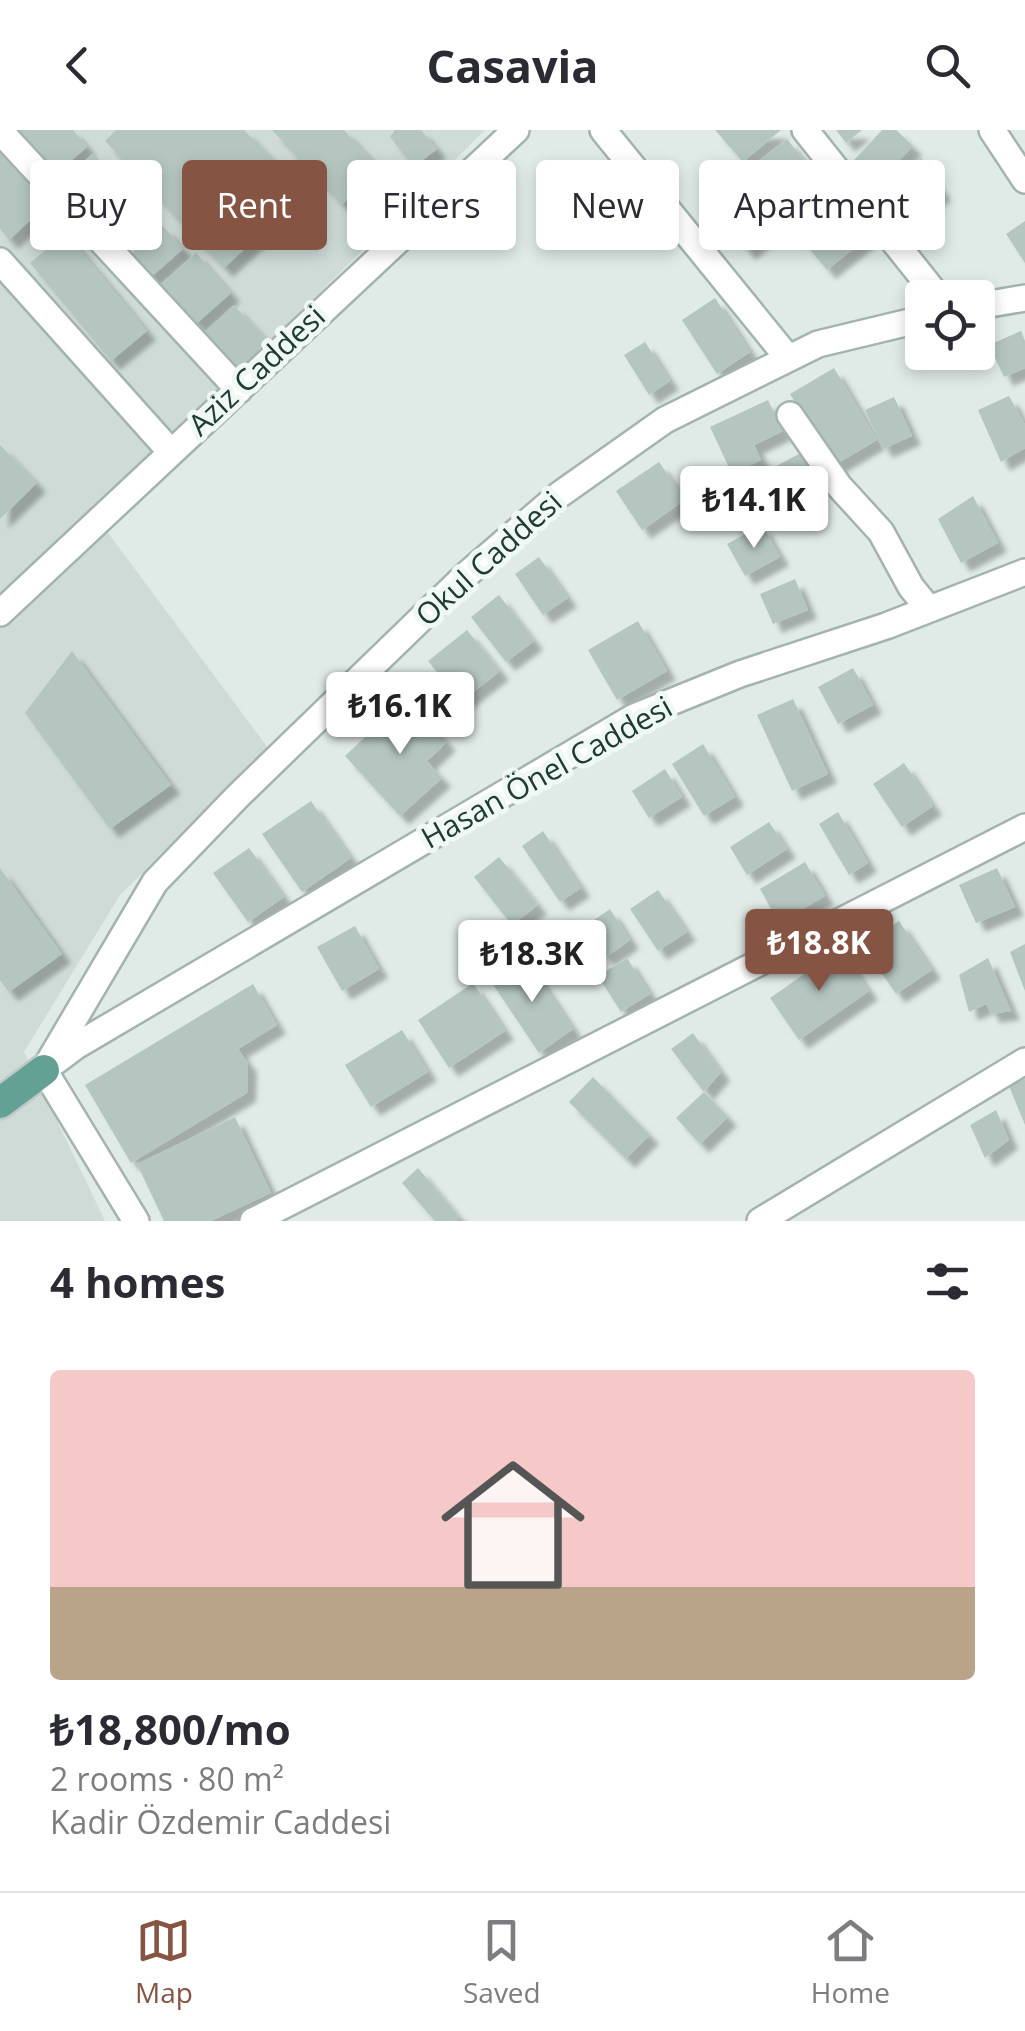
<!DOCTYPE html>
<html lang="en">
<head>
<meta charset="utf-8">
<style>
	:root { --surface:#fff; --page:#f7f7f7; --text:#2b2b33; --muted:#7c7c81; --line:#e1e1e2; --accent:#855443 }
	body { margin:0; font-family:"Open Sans",sans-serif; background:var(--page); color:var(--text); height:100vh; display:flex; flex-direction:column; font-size:38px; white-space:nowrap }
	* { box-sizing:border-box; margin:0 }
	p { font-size:32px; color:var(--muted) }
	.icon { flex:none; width:55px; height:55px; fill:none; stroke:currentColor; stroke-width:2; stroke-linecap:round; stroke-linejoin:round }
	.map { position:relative; height:1091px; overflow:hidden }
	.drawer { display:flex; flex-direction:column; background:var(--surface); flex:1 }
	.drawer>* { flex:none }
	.guide { position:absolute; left:30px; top:30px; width:965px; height:90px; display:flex; gap:20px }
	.buttons { position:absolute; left:905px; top:150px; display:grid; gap:20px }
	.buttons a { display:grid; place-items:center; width:90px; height:90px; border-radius:10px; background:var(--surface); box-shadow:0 5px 15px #0003; font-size:50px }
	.price { position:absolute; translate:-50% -85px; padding:0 22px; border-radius:10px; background:#fff; color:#222; font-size:32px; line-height:65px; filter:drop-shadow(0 2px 5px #0008) }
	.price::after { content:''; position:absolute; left:50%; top:60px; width:30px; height:22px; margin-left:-15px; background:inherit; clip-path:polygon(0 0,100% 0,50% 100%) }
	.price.current { background:var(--accent); color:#fff }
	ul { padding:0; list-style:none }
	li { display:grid; align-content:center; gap:20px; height:530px; padding:0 50px }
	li+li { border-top:2px solid var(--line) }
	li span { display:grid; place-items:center; height:310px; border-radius:10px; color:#555 }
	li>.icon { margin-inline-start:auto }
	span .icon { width:180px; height:180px; fill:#fffc; stroke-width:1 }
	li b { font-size:42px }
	h2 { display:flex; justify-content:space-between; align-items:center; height:120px; padding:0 50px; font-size:42px }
	.chip { padding:0 35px; border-radius:10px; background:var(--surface); box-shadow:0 5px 15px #0003; font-size:35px; line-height:90px }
	.chip.current { background:var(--accent); color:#fff }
	header { display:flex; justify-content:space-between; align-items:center; height:130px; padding:0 50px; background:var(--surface); font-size:45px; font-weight:700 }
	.tab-bar { display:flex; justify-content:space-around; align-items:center; height:140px; border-top:2px solid var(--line); background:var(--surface); font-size:28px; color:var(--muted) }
	.tab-bar a { display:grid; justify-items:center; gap:5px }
	.tab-bar .current { color:var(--accent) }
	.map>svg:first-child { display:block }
</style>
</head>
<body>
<header><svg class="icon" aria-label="back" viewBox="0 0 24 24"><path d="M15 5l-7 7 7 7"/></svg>Casavia<svg class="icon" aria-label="search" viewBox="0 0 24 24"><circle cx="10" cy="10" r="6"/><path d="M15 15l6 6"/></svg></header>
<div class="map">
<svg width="1025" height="1091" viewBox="0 0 1025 1091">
	<defs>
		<filter id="shadow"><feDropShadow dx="9" dy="9" stdDeviation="2.5" flood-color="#0004"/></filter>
	</defs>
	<rect width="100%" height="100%" fill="#e0ebe7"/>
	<path fill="#cedbd6" d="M0,0H485L94,384L268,618L120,765L24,922L105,1091H0Z"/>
	<path fill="#b5c6c0" filter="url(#shadow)" d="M12,0H73L87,17L52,47Z
		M116,0H244L305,63L224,138L105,11Z
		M272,0H344L380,39L342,75Z
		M395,0H421L437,19L414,37L390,7Z
		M715,0H781L743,32Z
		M836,0H862L846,13Z
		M882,0H896L913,16L878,52L854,30Z
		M787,9L827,59L788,90L748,39Z
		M0,18L50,72L9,110L0,99Z
		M93,23L138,71L104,102L60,54Z
		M921,28L942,62L914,83L891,48Z
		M741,58L774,98L747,121L714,81Z
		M831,61L868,107L827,140L790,95Z
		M1025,91V133L1006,104Z
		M163,96L183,119L150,148L130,125Z
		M66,103L147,201L111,231L30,133Z
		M196,123L231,163L196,194L160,155Z
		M715,168L750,222L717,244L682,190Z
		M234,175L269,213L239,241L204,203Z
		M1021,201L1025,211V238L1004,247L989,215Z
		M645,212L670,251L649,265L624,225Z
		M834,238L877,310L833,336L790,264Z
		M1009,266L1025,295V318L1001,332L978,280Z
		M894,267L912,306L883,319L865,280Z
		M768,270L783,301L754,315L761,330L732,344L710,297Z
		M0,315L37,353L0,389Z
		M806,320L823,351L791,369L773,338Z
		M659,332L685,370L642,400L616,361Z
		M973,366L998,413L961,433L938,389Z
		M762,395L780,427L745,446L727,414Z
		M539,427L568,468L543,485L515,444Z
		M795,449L808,480L773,494L760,464Z
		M499,465L534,511L506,532L471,487Z
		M638,491L667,541L617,570L588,520Z
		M467,500L500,541L461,572L428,531Z
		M72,521L171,655L110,699L25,583Z
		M853,538L873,575L838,594L818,557Z
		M407,568L447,612L427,631L442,648L400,686L345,626Z
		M793,569L828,644L792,661L757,585Z
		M703,614L735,667L704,686L672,634Z
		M904,633L933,676L902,697L873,654Z
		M665,639L682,667L649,688L632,661Z
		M311,671L351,728L302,762L262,704Z
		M838,682L868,733L849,745L819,694Z
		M769,692L787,719L747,745L730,717Z
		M543,701L581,758L560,772L522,716Z
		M249,718L284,767L248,792L213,743Z
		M499,727L538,775L512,795L474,747Z
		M805,732L825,766L779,793L760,759Z
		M0,738L62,824L9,862L0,850Z
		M997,738L1015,777L976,793L959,755Z
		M658,760L687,802L658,821L630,779Z
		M610,779L630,810L605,828L584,797Z
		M899,791L932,840L896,864L863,815Z
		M355,796L379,839L342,861L317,817Z
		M1025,814V861L1010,822Z
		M840,819L869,861L799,910L770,868Z
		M525,827L573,899L539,923L490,850Z
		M627,828L650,864L621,882L598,846Z
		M988,828L1011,881L991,884L986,874L969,882L959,845Z
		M473,853L505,901L449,938L418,890Z
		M253,854L277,895L238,919L248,934L247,963L131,1033L85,955Z
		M402,900L428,942L371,977L345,935Z
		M693,903L721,942L704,962L671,919Z
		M593,947L650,1005L626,1029L569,972Z
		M1025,949V995L1009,956Z
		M704,962L728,987L700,1014L676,988Z
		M996,980L1009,1010L985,1028L970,995Z
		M235,987L271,1063L211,1091H164L137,1034Z
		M418,1038L460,1088L456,1091H435L402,1053Z"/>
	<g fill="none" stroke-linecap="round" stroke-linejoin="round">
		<g stroke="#a3b3ae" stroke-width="30">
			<path id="minor" d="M603,0L788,228
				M805,0L939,168
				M992,0L1025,50
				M0,1L239,260
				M0,131L170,321
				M978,176L1025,168
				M790,285L839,356L881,402L911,457L929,479
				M0,483L516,0
				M56,931L76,916L634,587L740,544L886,496L1025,442
				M44,940L155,752L238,666L466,445L559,365L665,290L818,214L922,189
				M44,940L136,1091
				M253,1091L1025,697
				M760,1091L1025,931"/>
		</g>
		<g stroke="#c1c8c7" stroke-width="35">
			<path id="major" d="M0,973L44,940"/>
		</g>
		<use href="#minor" stroke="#fff" stroke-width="25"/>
		<use href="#major" stroke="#64a195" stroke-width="30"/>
	</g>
	<g text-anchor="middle" stroke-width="10" stroke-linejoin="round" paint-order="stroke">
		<g font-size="30" fill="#203b36" stroke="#f0f8f4">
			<text transform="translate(257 241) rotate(-43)" y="10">Aziz Caddesi</text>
			<text transform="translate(489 429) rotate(-42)" y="10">Okul Caddesi</text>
			<text transform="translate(547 643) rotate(-29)" y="10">Hasan Önel Caddesi</text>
		</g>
	</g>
</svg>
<div class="buttons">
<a><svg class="icon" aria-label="locate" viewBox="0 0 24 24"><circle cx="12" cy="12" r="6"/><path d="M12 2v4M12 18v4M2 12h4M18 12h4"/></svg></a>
</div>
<b class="price" style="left:754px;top:421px">₺14.1K</b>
<b class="price" style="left:400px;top:627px">₺16.1K</b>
<b class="price current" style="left:819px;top:864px">₺18.8K</b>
<b class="price" style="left:532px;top:875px">₺18.3K</b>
<div class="guide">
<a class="chip">Buy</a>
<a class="chip current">Rent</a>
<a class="chip">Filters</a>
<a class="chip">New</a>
<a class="chip">Apartment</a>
</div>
</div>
<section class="drawer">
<h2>4 homes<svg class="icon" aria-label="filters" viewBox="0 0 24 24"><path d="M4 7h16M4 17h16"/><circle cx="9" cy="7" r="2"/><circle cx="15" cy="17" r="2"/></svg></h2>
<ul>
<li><span style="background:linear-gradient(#f6c9c9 70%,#b9a48a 0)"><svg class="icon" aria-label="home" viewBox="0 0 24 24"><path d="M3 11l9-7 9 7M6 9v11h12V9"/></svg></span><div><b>₺18,800/mo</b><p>2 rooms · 80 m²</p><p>Kadir Özdemir Caddesi</p></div></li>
</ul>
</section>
<nav class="tab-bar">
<a class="current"><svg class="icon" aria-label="map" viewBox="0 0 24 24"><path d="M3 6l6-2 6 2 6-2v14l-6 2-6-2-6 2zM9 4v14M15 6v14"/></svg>Map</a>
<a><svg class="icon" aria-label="saved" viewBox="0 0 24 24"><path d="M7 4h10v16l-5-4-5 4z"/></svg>Saved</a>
<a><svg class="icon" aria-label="home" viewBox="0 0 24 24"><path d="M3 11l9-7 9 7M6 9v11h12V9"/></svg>Home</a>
</nav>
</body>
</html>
